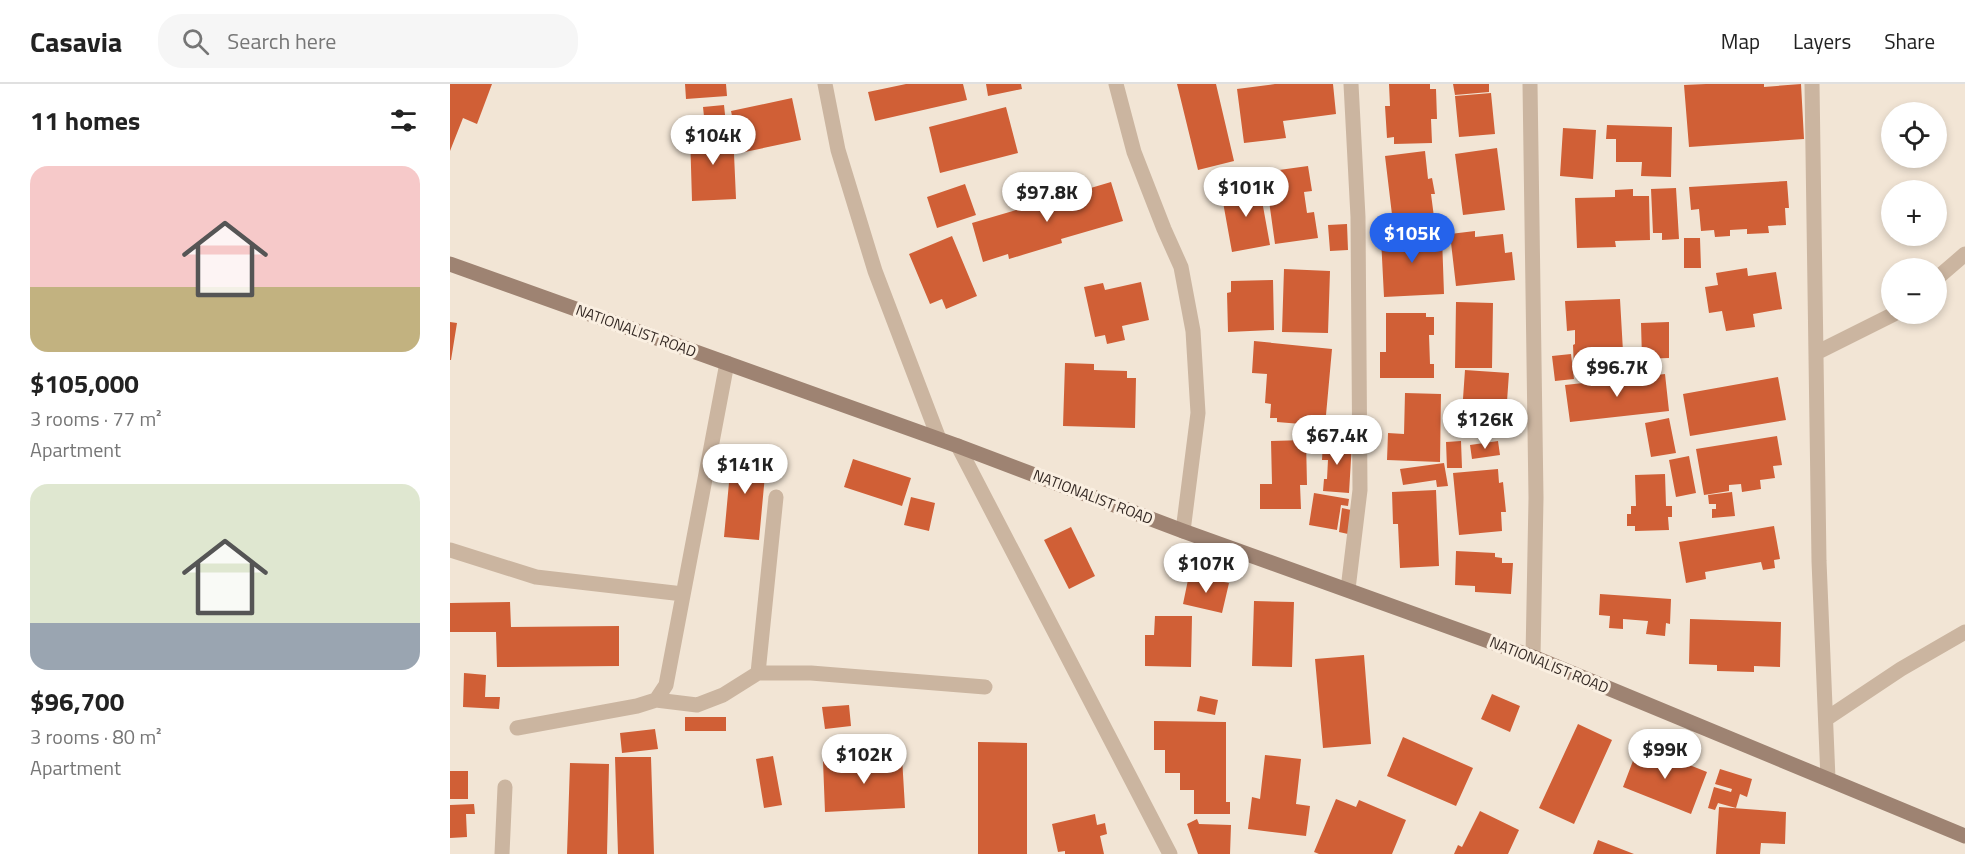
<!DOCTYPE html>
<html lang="en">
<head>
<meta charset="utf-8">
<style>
	:root { --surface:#fff; --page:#f6f6f6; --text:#222; --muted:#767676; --line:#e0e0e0; --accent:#2563eb }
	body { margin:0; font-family:"Titillium Web",sans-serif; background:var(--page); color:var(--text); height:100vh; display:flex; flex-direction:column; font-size:22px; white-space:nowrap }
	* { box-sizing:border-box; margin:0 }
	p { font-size:20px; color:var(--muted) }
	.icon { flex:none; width:33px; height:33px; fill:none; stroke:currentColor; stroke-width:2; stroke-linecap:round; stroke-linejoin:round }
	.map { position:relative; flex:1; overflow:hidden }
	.sheet { display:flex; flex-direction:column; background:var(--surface); width:450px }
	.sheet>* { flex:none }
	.tools { position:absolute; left:1431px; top:18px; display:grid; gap:12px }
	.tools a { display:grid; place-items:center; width:66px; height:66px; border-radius:50%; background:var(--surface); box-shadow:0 3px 9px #0003; font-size:30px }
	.price { position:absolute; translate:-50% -51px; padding:0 14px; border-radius:21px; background:#fff; color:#222; font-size:20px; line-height:39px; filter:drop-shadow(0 2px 3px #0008) }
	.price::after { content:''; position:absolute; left:50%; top:36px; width:18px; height:14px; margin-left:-9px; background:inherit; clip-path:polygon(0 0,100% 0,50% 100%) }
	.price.active { background:var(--accent); color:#fff }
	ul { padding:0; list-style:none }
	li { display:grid; align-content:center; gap:12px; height:318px; padding:0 30px }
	li span { display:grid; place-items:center; height:186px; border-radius:18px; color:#555 }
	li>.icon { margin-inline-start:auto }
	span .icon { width:108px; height:108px; fill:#fffc; stroke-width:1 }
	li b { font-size:26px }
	h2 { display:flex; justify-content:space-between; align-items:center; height:72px; padding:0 30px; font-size:26px }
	header { display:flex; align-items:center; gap:36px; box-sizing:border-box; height:84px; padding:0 30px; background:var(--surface); border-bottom:2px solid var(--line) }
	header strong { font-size:28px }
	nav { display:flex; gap:33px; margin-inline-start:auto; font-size:21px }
	.search { width:420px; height:54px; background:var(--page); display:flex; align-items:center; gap:15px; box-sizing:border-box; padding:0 21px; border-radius:24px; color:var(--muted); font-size:22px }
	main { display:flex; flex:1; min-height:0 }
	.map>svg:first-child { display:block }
</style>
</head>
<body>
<header>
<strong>Casavia</strong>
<div class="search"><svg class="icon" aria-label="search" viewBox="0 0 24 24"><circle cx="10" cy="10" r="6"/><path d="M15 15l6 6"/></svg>Search here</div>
<nav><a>Map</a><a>Layers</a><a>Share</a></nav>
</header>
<main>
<section class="sheet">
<h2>11 homes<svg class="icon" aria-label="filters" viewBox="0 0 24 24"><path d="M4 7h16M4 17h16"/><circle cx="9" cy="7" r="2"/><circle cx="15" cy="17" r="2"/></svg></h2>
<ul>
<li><span style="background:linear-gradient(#f6c9c9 65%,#c2b280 0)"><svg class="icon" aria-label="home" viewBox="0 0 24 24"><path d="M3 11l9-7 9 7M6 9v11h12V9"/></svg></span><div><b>$105,000</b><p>3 rooms · 77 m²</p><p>Apartment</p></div></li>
<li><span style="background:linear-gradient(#dfe7d0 75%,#9aa5b1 0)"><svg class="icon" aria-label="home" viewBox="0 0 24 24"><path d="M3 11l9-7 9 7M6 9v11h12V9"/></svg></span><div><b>$96,700</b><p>3 rooms · 80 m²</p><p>Apartment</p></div></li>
</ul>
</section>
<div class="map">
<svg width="1515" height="770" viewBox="0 0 1515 770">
	<rect width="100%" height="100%" fill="#f2e5d5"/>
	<path fill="#d05f36" d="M0,0H42L27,40L13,34L0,67Z
		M235,0H276L277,12L236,15Z
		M456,0H513L517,16L425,37L418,8Z
		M536,0H571L572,5L538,12Z
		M727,0H766L784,77L748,86Z
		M825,0H883L886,30L833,37L836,54L794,59L787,5Z
		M939,0H980V5H986L987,35H981L982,59L944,60V53L937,54L935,22H940Z
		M1003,0H1039V8L1005,11Z
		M1256,0H1314V3L1351,0L1354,55L1239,63L1234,1Z
		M1041,9L1045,50L1009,53L1005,12Z
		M342,14L351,56L290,69L281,27Z
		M274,21L276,40L255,42L253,23Z
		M556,23L568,69L490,89L479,43Z
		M1157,41L1222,43L1221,93L1191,92L1192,78H1166V55H1156Z
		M1113,44L1146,46L1143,95L1110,92Z
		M283,47L286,115L242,117L240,49Z
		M1047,64L1055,126L1013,131L1005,70Z
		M975,67L978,95L982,94L985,110H981L984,133L943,139L935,72Z
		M858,82L862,107L854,108L857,129L864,128L868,154L825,160L815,88Z
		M1337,97L1339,124H1335L1336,141L1318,142L1319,149L1297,150V145L1280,146V152L1265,153L1264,146L1251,147L1249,125L1241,126L1239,103Z
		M661,98L673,137L611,155L612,159L559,175L558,170L533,178L522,139Z
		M515,100L526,131L487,144L477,113Z
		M809,100L820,161L782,168L771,107Z
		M1226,104L1229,155L1212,156V149H1203L1201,105Z
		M1183,105V112H1199L1200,156L1165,157L1166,163L1127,164L1125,114L1165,113V106Z
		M897,140L898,166L880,167L878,141Z
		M963,142V154L992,153L994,210L934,213L931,154L943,153L942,143Z
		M1025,147V153L1053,150L1055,169L1062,168L1065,196L1006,202L1000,150Z
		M502,152L527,212L496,225L492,215L480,220L459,170Z
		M1234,154H1250L1251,184H1234Z
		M1297,184L1298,192L1326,188L1332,225L1303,230L1305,243L1276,247L1272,227L1259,229L1255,203L1268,201L1266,189Z
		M834,185L880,187L878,249L832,248Z
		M823,196L824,246L778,248L777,209L781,208V197Z
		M691,198L699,236L672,242L675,256L657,260L655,251L645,253L634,203L653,199L655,206Z
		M1170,215L1174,285L1124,287L1123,261L1125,260V246L1117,247L1115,217Z
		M1006,218L1043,219L1042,284H1005Z
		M936,229H976V233H984V251H979L980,280H984V294H930V268H936Z
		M0,238L7,239L1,276H0Z
		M1219,238V274L1192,275L1191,239Z
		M804,257L882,265L875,342L827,338V334H820L821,320L815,319L817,290L802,289Z
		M1121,270L1124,295L1105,297L1102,272Z
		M615,279L644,280V286L677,287V294H686L685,344L613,342Z
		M1015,286L1059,289L1055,346L1011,343Z
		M1215,290L1219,327L1120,338L1115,301Z
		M1328,293L1336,336L1240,352L1233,310Z
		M955,309L991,310L990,378L937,376L938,349L954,350Z
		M1219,334L1226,369L1201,373L1195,339Z
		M1327,352L1332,381L1323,382L1325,394L1310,396L1311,405L1292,408L1291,400L1279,401V407L1254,411L1246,365Z
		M856,356L857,401H850L851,425H810V400H822L821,357Z
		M873,356L902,358L899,409L873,407L874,395H877L878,376H872Z
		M1011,357L1012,384H997L996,358Z
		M1048,357L1050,371L1022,375L1020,361Z
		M282,366L317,369L309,456L274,453Z
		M1239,372L1246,409L1226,413L1219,376Z
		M403,375L461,394L452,422L394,403Z
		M994,379L998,402L987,403L986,396L953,401L950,385Z
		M1048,385L1049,399L1053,398L1056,428H1051L1052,447L1009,451L1003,389Z
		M1215,390L1216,422H1222V433H1218L1219,446L1185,447V442H1177V430H1181V422H1186L1185,391Z
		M986,406L989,482L950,484L948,440H943L942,408Z
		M1282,408L1285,432L1262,434V425H1266V420H1259L1258,411Z
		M864,409L899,415L898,422L891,421L887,446L859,441Z
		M461,413L485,419L479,447L454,441Z
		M892,424L901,426L898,450L889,448Z
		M1324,442L1330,475L1324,476L1325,484L1313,486L1311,478L1255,488L1256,495L1236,499L1229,458Z
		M621,443L645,492L619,505L594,456Z
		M1006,467L1045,469V473L1052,474V479H1063L1061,510L1025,508V502L1005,501Z
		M739,491L779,499L772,529L733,520Z
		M1150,510L1221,515L1220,540L1216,539L1215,552L1196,550L1198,537L1173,535V545L1159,544L1160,532L1149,531Z
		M804,517L844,518L842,583L802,582Z
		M60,518L61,543L169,542V582L47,583L46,548H0V519Z
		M705,532H742L741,583L695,582V551H704Z
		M1240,535L1331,538L1330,583L1304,582V588L1267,587V581L1239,580Z
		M914,571L921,660L873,664L865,575Z
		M14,589L36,591L35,613H50L49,625L13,623Z
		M1042,610L1070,622L1060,648L1031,635Z
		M750,612L768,616L765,631L747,627Z
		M399,621L401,642L375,645L372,623Z
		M235,633H276V647H235Z
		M704,637L776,638V718H780V730H744V706H730V689H715V666H704Z
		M1128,640L1162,656L1124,740L1089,724Z
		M205,645L208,665L172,669L170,649Z
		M953,653L1023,684L1006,722L937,692Z
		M528,658L577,659V770H528Z
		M1189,661L1257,688L1241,730L1173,703Z
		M815,671L851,675L846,720L860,722L856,752L798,745L802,713L810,715Z
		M323,672L332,721L314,724L306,675Z
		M165,673H201L204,770H168Z
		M452,673L455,724L375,728L373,677Z
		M120,679L159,680L157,770H117Z
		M1270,685L1302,695L1297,713L1290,710L1286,724L1268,719L1265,726L1258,724L1264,703L1281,708L1282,705L1265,700Z
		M0,687H18V715H0Z
		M886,715L906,723L909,716L956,736L942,770H869L864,768Z
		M24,720L25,730H16L17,753L0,754V721Z
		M1269,723L1336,728L1335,760L1311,759L1310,770H1266Z
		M1030,727L1069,746L1058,770H1004L1008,761L1012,763Z
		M645,730L647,741L655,739L657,750L650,752L654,770H615V767L608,768L602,740Z
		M747,735L749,740L781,741L780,770H748L737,740Z
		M1148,756L1184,770H1143Z"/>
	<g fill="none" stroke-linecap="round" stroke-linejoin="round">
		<path stroke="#cbb5a0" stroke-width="15" d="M0,466L86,493L233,510
			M308,589L326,413
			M206,616L247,621L273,611L308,589H361L535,603
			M67,644L187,622L206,616L216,601L277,279
			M52,770L55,703"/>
		<path stroke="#cbb5a0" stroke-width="15" d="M375,0L388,66L425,187L489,355
			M666,0L684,68L714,145L731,183L743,247L748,329L733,447
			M1080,0L1086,414L1083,573
			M1362,0L1369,477L1378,695
			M1486,195L1515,170
			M1366,269L1444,230
			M508,362L720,770
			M898,505L910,406L908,133L901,0
			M1376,635L1451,585L1515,548"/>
		<path stroke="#9e8372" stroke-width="15" d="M0,180L508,362L733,447L1083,573L1515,752"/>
	</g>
	<g text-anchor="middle" stroke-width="6" stroke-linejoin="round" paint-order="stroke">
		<g font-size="15" fill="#342924" stroke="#faefe1">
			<text transform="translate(186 247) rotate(20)" y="5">NATIONALIST ROAD</text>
			<text transform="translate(643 413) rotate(21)" y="5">NATIONALIST ROAD</text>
			<text transform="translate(1099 581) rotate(22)" y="5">NATIONALIST ROAD</text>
		</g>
	</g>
</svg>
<div class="tools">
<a><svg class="icon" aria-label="locate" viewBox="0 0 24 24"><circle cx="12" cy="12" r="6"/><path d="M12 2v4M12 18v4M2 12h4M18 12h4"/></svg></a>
<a>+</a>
<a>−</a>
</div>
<b class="price" style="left:263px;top:82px">$104K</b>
<b class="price" style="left:796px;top:134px">$101K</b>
<b class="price" style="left:597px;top:139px">$97.8K</b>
<b class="price active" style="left:962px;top:180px">$105K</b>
<b class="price" style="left:1167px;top:314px">$96.7K</b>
<b class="price" style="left:1035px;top:366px">$126K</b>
<b class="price" style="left:887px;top:382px">$67.4K</b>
<b class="price" style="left:295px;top:411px">$141K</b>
<b class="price" style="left:756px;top:510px">$107K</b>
<b class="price" style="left:1215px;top:696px">$99K</b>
<b class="price" style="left:414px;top:701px">$102K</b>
</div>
</main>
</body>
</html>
